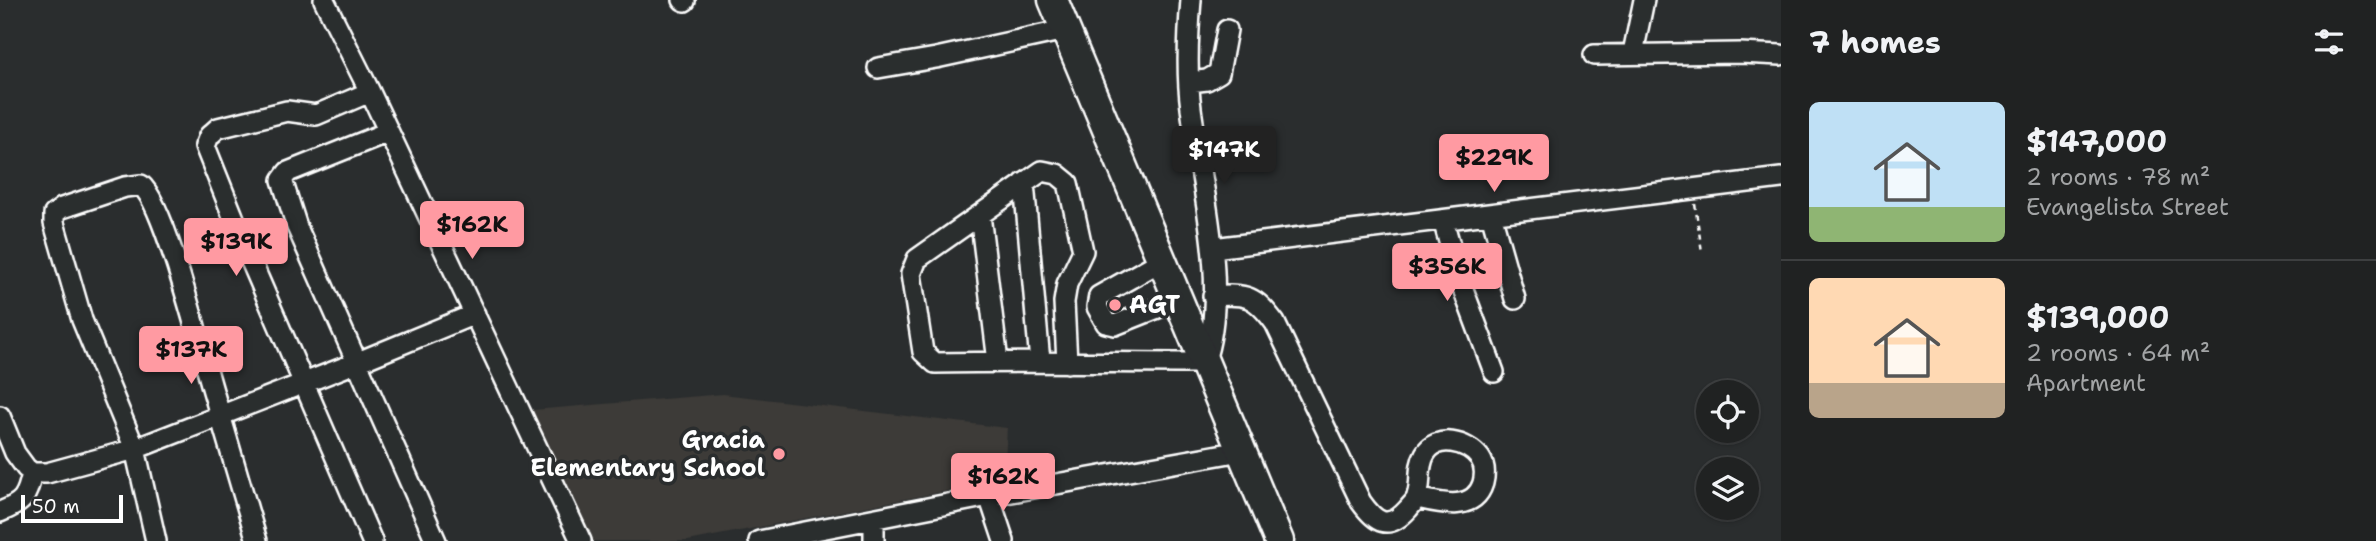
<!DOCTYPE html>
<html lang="en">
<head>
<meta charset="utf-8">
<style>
	:root { --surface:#202222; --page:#282a2a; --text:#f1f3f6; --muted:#a2a4a5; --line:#3d3f40; --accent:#ff9aa2 }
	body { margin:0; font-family:"Shantell Sans",sans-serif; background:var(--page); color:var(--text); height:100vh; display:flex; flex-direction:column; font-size:26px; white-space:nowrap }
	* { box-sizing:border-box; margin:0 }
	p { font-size:23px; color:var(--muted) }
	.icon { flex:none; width:38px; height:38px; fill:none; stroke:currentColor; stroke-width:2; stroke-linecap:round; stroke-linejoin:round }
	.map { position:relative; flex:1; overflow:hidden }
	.sheet { display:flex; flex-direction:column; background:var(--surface); width:595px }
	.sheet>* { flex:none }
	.fabs { position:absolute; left:1696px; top:380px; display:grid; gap:14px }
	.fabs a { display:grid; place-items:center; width:63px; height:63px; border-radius:50%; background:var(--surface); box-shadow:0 2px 5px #0004,0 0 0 2px var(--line); font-size:35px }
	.scale { position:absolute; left:21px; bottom:18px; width:102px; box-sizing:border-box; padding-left:7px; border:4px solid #fff; border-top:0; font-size:19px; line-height:24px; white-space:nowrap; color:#fff; -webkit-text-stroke:5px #2a2d2e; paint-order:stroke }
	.price { position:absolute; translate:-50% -60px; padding:0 16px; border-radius:7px; background:var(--accent); color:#111; font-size:23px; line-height:46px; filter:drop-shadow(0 2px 4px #0008) }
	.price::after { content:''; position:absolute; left:50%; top:42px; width:21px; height:16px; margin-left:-10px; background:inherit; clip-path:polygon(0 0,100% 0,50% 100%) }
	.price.on { background:#222; color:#fff }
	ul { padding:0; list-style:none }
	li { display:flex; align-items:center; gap:21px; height:175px; padding:0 28px }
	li+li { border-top:2px solid var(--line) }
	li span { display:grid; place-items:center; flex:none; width:196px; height:140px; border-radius:10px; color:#555 }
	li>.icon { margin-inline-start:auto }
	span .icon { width:84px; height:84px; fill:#fffc; stroke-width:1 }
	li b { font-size:30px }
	h2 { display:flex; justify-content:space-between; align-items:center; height:84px; padding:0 28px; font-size:30px }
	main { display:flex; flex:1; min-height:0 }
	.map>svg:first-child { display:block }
</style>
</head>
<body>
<main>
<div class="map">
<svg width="1781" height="541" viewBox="0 0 1781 541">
	<rect width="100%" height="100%" fill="#2a2d2e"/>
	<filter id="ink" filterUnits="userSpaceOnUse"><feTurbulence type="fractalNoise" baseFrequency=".0143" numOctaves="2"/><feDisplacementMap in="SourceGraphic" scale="14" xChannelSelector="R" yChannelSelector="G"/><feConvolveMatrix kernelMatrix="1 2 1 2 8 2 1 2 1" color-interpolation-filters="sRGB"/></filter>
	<g filter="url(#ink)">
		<path fill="#3c3a37" d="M723,394L1007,428L1004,480L688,541H590L532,410Z"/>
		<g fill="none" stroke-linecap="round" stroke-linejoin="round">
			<g stroke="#fff" stroke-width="24">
				<path id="minor" d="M324,0L370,92L581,541
					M683,0L685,1
					M1633,53L1644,0
					M1594,55L1740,53L1781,55
					M878,68L936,58L1065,30
					M1190,82L1207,80L1219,73L1227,30
					M370,92L316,115L287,111L218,128L209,136L205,146L251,261L372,541
					M388,132L288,172L282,180L297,227L436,541
					M1024,183L1040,362
					M1491,214L1515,299
					M980,215L998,362
					M1443,220L1460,281L1494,372
					M1213,248L1781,178
					M1161,261L1099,296L1097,307L1106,323L1115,325L1178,300
					M1213,296C1247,293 1255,296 1275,323L1361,502C1376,523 1388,531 1408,509C1411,505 1416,501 1417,496C1422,482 1417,468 1425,454C1436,434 1467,441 1480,458C1485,465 1485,475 1483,483C1474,513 1439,503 1417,498
					M1067,363L1064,302L1067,284L1083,251L1068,183L1057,174L1042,171L917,259L911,274L923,352L935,363C1025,361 1114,363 1204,363C1230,288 1201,185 1191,108C1186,72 1188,35 1191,0
					M0,416L15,453L26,468L32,473H47L135,449L358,362L475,314
					M989,496L1004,541
					M0,512C23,503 27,498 32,473
					M156,541L135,449L82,320L54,223V214L62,208L125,187L141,185C165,204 202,354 213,391C228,441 242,491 257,541
					M759,541L989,496L1241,451
					M874,541V519"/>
			</g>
			<g stroke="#fff" stroke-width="33">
				<path id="highway" d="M1053,0L1279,541"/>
			</g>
			<path stroke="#fff" stroke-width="2.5" stroke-dasharray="5 5" stroke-linecap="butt" d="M1695,204L1702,252"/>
			<use href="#minor" stroke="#2a2d2e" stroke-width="19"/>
			<use href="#highway" stroke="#2a2d2e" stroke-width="28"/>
		</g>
	</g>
	<g fill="#ff9aa2" stroke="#2a2d2e" stroke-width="2.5">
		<circle cx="1115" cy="305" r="7"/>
		<circle cx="779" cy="454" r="7"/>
	</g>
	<g text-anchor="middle" stroke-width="7" stroke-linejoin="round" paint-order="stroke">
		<g font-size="24" font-weight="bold" fill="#fff" stroke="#2a2d2e" text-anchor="start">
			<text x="1129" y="313">AGT</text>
			<text x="765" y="448" text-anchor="end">Gracia<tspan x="765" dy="28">Elementary School</tspan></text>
		</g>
	</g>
</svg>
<div class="fabs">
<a><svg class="icon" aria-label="locate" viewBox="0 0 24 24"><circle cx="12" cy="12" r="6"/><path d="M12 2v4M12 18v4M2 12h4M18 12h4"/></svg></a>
<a><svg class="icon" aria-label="layers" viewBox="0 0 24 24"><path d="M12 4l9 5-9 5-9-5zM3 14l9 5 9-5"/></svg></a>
</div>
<div class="scale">50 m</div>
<b class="price on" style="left:1224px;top:186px">$147K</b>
<b class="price" style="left:1494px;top:194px">$229K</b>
<b class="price" style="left:472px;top:261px">$162K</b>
<b class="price" style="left:236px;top:278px">$139K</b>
<b class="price" style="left:1447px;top:303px">$356K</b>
<b class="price" style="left:191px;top:386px">$137K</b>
<b class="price" style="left:1003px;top:513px">$162K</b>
</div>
<section class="sheet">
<h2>7 homes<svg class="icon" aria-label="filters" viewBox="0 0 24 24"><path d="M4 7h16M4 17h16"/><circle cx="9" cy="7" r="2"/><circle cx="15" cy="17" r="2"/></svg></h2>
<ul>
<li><span style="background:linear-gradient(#bfe0f5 75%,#8fb573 0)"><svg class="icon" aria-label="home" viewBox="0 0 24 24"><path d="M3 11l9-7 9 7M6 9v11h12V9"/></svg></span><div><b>$147,000</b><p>2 rooms · 78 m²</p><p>Evangelista Street</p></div></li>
<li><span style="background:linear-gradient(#ffd9b3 75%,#b9a48a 0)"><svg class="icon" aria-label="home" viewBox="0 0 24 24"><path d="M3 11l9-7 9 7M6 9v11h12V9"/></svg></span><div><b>$139,000</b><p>2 rooms · 64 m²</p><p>Apartment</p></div></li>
</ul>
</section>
</main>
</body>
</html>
